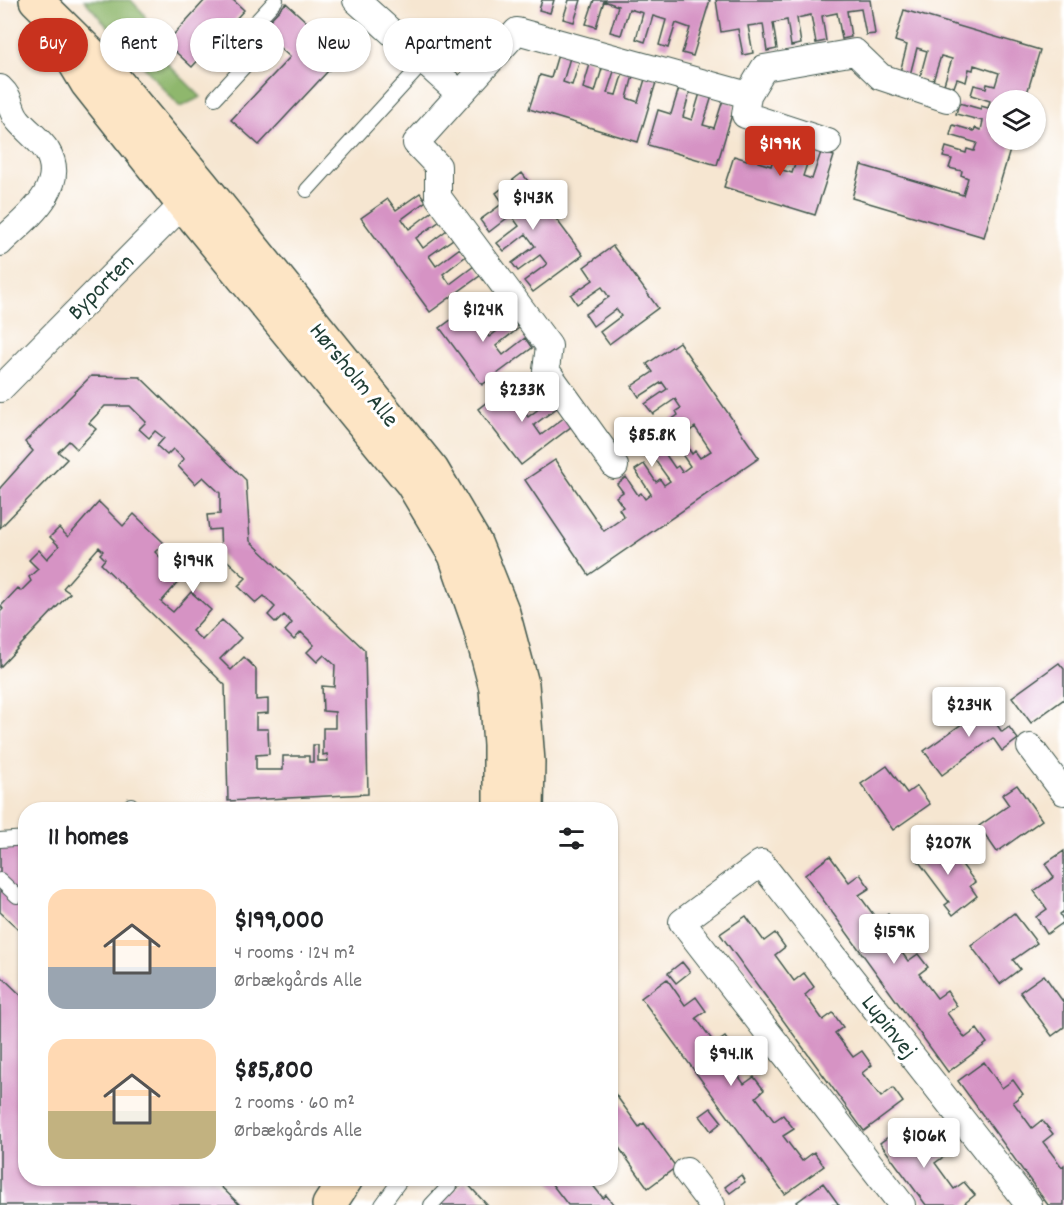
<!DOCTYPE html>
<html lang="en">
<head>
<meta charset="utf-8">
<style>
	:root { --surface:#fff; --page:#f2f2f2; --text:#202124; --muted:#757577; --accent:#c8321e }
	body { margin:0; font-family:Dekko,sans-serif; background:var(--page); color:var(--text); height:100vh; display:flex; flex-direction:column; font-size:22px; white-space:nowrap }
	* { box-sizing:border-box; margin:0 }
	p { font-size:20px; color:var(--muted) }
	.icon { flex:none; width:33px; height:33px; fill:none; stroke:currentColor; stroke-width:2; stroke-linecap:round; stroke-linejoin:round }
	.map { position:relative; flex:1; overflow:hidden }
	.details { position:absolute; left:18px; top:802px; width:600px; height:384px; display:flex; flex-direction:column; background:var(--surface); border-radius:24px; box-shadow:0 2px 4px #0004 }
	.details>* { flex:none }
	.hud { position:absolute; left:18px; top:18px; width:600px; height:54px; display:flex; gap:12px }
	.controls { position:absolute; left:986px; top:90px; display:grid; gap:12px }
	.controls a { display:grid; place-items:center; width:60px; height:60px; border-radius:50%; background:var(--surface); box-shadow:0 2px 4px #0004; font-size:30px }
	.price { position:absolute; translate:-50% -51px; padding:0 14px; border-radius:6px; background:#fff; color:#222; font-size:20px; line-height:39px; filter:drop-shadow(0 2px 3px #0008) }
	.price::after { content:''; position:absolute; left:50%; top:36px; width:18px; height:14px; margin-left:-9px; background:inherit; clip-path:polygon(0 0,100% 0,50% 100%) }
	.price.current { background:var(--accent); color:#fff }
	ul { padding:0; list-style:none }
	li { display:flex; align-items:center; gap:18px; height:150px; padding:0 30px }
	li span { display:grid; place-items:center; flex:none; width:168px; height:120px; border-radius:18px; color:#555 }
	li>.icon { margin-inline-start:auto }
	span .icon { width:72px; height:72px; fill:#fffc; stroke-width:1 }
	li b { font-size:26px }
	h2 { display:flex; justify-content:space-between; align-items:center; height:72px; padding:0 30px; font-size:26px }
	.pill { padding:0 21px; border-radius:27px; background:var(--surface); box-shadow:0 2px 4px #0004; font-size:21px; line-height:54px }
	.pill.current { background:var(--accent); color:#fff }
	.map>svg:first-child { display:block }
</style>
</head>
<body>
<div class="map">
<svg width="1064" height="1205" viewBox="0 0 1064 1205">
	<rect width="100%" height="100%" fill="#fff"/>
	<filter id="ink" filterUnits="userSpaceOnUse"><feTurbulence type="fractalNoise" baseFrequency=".0167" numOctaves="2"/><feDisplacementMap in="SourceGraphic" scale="12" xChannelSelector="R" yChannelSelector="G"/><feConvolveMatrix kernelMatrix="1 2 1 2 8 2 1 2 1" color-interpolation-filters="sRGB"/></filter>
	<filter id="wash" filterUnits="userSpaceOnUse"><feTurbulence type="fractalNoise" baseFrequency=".008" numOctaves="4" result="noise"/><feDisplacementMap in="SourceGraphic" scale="24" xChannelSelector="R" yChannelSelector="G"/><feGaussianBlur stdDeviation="1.35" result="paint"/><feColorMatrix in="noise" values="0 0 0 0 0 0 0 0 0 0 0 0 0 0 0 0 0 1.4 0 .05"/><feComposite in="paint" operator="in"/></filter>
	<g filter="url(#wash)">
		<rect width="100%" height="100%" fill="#f6e6d1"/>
		<path fill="#8fb76d" stroke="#577a50" stroke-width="1.5" d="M84,0H131L144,14L157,53L201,97L180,107Z"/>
		<g id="blocks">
			<path fill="#d693c4" d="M205,0H233L244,10L192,67L166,43Z
				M542,0H554L550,13L539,10Z
				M569,0H581L574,22L563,19Z
				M594,0H710L693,56L682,53L690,28L676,23L668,48L659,45L666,20L653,16L645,42L636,39L643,13L629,9L621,35L610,32L618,6L604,1L596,27L586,24Z
				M716,0H870L875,34L866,35L861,9L847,11L851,37L842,39L837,13L822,16L826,41L816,43L811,15L797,18L801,44L791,46L787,20L773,23L777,49L767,51L763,24L748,26L753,53L743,55L738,29L721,32Z
				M286,3L343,55L259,145L231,120L290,57L260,30Z
				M904,10L1040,50L1025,100H996V140H1013L984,237L852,198L861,165L963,195L968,178L961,175L962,171L949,168L952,159L943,157L946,147L966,153L967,149L974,151L977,143L950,135L953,125L974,131L975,128L981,130L983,121L956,114L959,103L981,109V106L988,108L990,101L971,95L974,85L986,88L987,84L995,86L999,73L974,65L973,70L969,69L966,82L957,79L954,87L944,84L952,59L941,56L933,81L920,77L927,51L917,48L910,75L900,72L907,45L895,41Z
				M559,51L571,54L563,82L572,85L581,57L591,61L583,88L595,92L604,62L616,65L607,93L616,95L624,69L634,72L627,98L638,102L646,76L657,79L638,142L529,109L540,75L551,78Z
				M679,88L690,91L683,117L692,120L700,93L712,96L703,125L714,128L723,100L735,104L717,165L648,145L658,110L671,114Z
				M756,132L767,135L758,162L771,166L779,138L788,141L779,169L792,173L801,146L812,149L803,176L812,179L821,152L834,156L815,215L724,187L734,156L747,160Z
				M522,173L583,255L533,292L524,281L547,264L540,255L518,271L512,263L535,246L526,234L504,251L497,243L519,226L511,215L489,232L480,220L503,203L496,193Z
				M420,193L426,201L402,219L409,229L433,211L440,221L416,238L423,248L447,230L453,239L429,256L436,266L460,248L466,256L443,274L450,284L474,266L481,275L430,312L361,218L388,199L396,210Z
				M613,246L658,308L609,344L600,332L621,316L616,309L593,326L585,314L609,297L602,287L577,304L571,295L593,280L584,267Z
				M499,301L506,310L482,328L489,337L512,320L519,328L496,346L503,355L525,338L532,348L482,385L440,328L467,308L475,319Z
				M679,342L759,458L589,575L525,480L555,460L604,531L624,517L619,509L623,507L616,497L623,492L617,484L626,477L638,495L641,493L645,499L651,494L635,470L644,464L656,482L660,479L664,485L670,481L652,456L662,449L675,468L678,466L682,472L690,466L679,450L686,445L692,454L695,451L700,458L711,451L695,427L682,437L675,427L666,433L661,427L678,415L676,411L681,408L675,399L653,414L645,404L667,389L662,382L639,397L632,386L653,372L647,364Z
				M91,376L140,377L246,480L250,541L365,650L368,794L228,801L225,685L101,564L105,559L100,554L103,551L99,547L63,588L70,593L0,667V612L3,609L1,606L18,588L21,591L31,581L29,577L38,569L29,560L39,550L47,559L59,546L50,537L59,528L68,537L99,502L123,526L134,514L164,543L155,552L167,564L173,557L179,563L172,571L180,580L161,602L173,612L191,592L211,610L192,631L202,640L222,620L241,638L220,659L231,670L244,657L256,669V700L268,699V713L256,714V729H268L269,754L256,755V770H283V756H309V762H313V745H318V761H328L327,754L323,755V728H335V712L323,711L322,686L334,687L335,665L324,655L317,662L307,652L314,645L301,632L294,640L285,631L292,623L284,615L276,623L268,615L275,607L264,596L256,603L238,586L246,578L221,555L220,529L209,530L207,515L220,514V493L203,477L195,484L178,466L184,459L173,449L167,455L157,446L164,438L155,431L149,438L139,429L146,422L130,406H105L89,423L96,429L77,449L69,441L58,452L67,459L0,528V488L33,451L25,442Z
				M537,381L543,389L521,407L528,417L552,399L558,407L534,425L541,435L565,417L572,426L521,465L478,409L505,388L514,399Z
				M1059,663L1064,669V699L1031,723L1012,697Z
				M978,698L1002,732L1009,727L1018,739L1002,751L993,738L942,775L924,751L970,718L963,709Z
				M887,766L907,793L917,786L930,804L893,830L861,784Z
				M1017,785L1042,820L997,852L979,826L1009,805L1002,795Z
				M943,839L975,882L970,886L977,896L953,915L945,905L949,902L916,858Z
				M0,842L26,843V936L0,912Z
				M1064,851V911L1060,914L1064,922L1047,934L1036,917L1047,909L1034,891L1054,877L1045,864Z
				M830,856L849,882L860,874L870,888L859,895L878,921L888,914L899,928L889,935L908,961L918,954L928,967L919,974L937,998L947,991L957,1006L947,1013L965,1038L977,1029L987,1043L948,1072L805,875Z
				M1014,913L1037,943L1013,960L1020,969L1000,984L971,946Z
				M746,916L764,941L775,933L785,947L775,955L794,981L804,973L814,987L805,995L823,1020L833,1013L843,1027L835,1033L853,1057L862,1051L872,1065L862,1073L881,1097L893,1088L903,1102L864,1131L720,934Z
				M682,962L690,972L676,983L668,973Z
				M0,975L26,1000V1179H213L240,1205H0Z
				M1044,975L1064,1003V1027L1052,1036L1020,992Z
				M667,979L685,1005L696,997L706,1011L696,1018L715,1044L725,1037L735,1051L726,1058L744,1084L754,1077L764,1090L756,1097L774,1121L783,1115L794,1129L783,1136L802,1161L814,1152L824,1166L785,1194L641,998Z
				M984,1062L1002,1088L1013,1080L1023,1094L1013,1102L1032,1128L1042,1120L1053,1134L1043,1142L1062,1167L1064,1165V1205H1048L958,1081Z
				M610,1087L639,1127L644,1123L676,1167L648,1188L617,1145L614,1148L610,1143Z
				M711,1108L722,1122L711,1131L700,1116Z
				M906,1124L924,1149L935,1141L946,1155L935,1163L954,1189L964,1182L975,1195L965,1203L967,1205H926L880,1143Z
				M741,1175L745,1182L730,1193L725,1187Z
				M548,1179H588L603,1198L606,1195L614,1205H568Z
				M465,1181L487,1205H438Z
				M823,1183L839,1205H799L797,1202Z"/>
		</g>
	</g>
	<g filter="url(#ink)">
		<use href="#blocks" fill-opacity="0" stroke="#3f564c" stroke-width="1.5"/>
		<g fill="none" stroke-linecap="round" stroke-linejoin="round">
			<g stroke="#3f564c" stroke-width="16">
				<path id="service" d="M215,98L251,59L242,37L276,0
					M307,190L424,62
					M126,810L131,805
					M0,840L26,838
					M0,880L17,896
					M382,1205L401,1179
					M431,1205L449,1186L442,1179"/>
			</g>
			<g stroke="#3f564c" stroke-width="28">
				<path id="minor" d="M356,0L460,94
					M0,88C13,100 9,110 18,120C26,130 39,139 47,151C70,188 22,221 0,243
					M748,95L745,115L828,142
					M0,389L196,191
					M615,466L546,370L549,346L438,197V166L416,143L517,31L748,95L764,68L855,52L881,77L947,99
					M1030,747L1064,792
					M686,1171L712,1205
					M902,1205L682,922L761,863L1029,1205"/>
			</g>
			<g stroke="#3f564c" stroke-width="36">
				<path id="secondary" d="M36,0L104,67L202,185L432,470L475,543L503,613L522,684L528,762L527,810
					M69,53L87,83L183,204L412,483L455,555L479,624L496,688L500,745V810
					M329,1205L346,1179"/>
			</g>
			<use href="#service" stroke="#fff" stroke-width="14"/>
			<use href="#minor" stroke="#fff" stroke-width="26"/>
			<use href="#secondary" stroke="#fde5c5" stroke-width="33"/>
		</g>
	</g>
	<g text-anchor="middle" stroke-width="6" stroke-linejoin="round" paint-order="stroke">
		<g font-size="24" fill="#1f3d34" stroke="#fff">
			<text transform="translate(100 286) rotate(-45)" y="8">Byporten</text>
			<text transform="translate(355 374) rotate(51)" y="8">Hørsholm Alle</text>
			<text transform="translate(890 1026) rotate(52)" y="8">Lupinvej</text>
		</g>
	</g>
</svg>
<div class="controls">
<a><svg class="icon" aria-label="layers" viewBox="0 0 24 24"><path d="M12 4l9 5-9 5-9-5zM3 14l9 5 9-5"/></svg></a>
</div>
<b class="price current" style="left:780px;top:177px">$199K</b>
<b class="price" style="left:533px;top:231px">$143K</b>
<b class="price" style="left:483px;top:343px">$124K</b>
<b class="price" style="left:522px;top:423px">$233K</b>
<b class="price" style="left:652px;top:468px">$85.8K</b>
<b class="price" style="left:193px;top:594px">$194K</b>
<b class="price" style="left:969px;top:738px">$234K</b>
<b class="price" style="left:948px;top:876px">$207K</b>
<b class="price" style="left:894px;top:965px">$159K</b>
<b class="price" style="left:731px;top:1087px">$94.1K</b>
<b class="price" style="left:924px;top:1169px">$106K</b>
<div class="hud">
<a class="pill current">Buy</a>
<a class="pill">Rent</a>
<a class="pill">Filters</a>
<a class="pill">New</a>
<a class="pill">Apartment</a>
</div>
<section class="details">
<h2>11 homes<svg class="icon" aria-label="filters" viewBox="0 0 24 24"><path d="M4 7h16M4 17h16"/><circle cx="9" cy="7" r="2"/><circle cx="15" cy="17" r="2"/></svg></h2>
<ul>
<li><span style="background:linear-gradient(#ffd9b3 65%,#9aa5b1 0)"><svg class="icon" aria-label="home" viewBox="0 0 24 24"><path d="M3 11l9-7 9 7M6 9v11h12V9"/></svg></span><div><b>$199,000</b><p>4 rooms · 124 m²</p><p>Ørbækgårds Alle</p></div></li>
<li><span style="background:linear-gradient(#ffd9b3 60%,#c2b280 0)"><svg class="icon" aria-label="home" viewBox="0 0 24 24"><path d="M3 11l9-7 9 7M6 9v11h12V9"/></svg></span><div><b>$85,800</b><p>2 rooms · 60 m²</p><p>Ørbækgårds Alle</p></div></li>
</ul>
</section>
</div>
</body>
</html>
